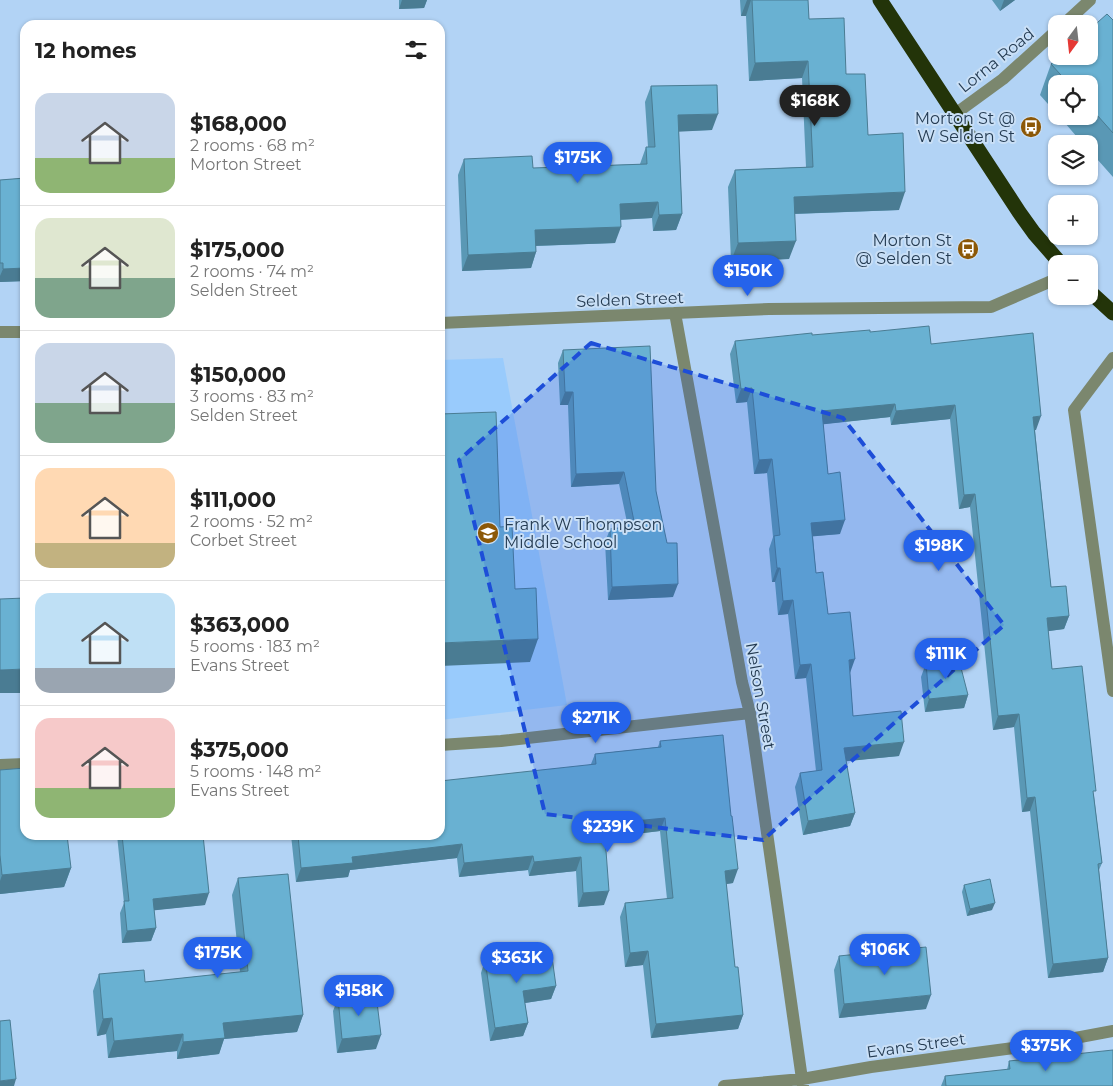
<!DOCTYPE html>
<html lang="en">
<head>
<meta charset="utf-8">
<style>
	:root { --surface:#fff; --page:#f6f6f6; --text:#222; --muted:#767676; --line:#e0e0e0; --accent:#2563eb }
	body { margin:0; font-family:Montserrat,sans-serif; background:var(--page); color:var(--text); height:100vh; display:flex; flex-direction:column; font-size:19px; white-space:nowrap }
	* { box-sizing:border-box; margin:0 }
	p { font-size:16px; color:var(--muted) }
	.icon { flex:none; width:28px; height:28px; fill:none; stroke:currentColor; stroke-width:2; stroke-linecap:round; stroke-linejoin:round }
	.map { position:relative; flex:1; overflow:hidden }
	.details { position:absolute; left:20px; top:20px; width:425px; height:820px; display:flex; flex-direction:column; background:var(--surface); border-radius:15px; box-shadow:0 1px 4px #0004 }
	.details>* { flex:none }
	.needle { width:32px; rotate:195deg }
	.tools { position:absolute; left:1048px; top:15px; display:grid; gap:10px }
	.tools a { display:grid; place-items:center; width:50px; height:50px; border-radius:10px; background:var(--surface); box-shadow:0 1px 4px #0004; font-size:25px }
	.price { position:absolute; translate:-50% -42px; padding:0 11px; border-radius:18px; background:var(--accent); color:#fff; font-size:16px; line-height:32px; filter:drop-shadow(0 1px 2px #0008) }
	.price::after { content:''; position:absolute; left:50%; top:30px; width:15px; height:11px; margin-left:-8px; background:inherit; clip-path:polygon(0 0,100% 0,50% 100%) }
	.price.current { background:#222; color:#fff }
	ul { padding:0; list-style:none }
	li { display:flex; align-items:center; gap:15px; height:125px; padding:0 15px }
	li+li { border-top:1px solid var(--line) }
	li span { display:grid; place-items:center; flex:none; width:140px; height:100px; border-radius:15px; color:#555 }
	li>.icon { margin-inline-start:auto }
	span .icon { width:60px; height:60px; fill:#fffc; stroke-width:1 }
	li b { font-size:21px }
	h2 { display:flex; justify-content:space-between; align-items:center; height:60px; padding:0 15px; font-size:21px }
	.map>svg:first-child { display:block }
</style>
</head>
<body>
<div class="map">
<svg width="1113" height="1086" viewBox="0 0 1113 1086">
	<rect width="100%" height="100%" fill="#b2d3f5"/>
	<path fill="#99cbfc" d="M503,358L567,705L440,720V360Z"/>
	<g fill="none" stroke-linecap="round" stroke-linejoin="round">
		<path stroke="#7b876e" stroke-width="12" d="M1064,24L1090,0
			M955,114L1003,79L1056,31
			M675,313L742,682L750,713L803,1086
			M440,323L769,309L991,307L1056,279
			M0,332H25
			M1113,358L1074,410L1113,691
			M440,745L501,741L750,713
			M0,765L25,764
			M724,1086L802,1079L871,1067L1043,1044L1113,1031"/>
		<path stroke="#233409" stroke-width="15" d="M880,0L1019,212L1034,233L1061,264
			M1089,291L1113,313"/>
	</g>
	<path fill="#5a98b5" d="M399,0H427L424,8L399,9Z
		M740,0H808L809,19L846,74L868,135L899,210L795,214L789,259L731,261L728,187L735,170L806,167L802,78L749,81L746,16H741Z
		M992,0H1015L1000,11Z
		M1113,20V177L1089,150V144H1083L1059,116H1089V84H1056V113L1040,95L1051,64Z
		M651,86L712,130L679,131L682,214L676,230L653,231L652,218L620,220L615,243L536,246V252L531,268L462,271L458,175L464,159L533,168L640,164L646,147H648L645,102Z
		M25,178V281L0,282V180Z
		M870,332L931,344L1036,430H1035L1051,587L1069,616L1064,629L1048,631L1052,669L1094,796L1102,863L1099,870L1108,958L1103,972L1048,978L1030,811L1022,812L1014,727L993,730L970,507L959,509L950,419L891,425L890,417L823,424L828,474L840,534L813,536L816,573L828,614L850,673L853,716L899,756L846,761L855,813L850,826L803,835L795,787L800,773L816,771L806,678L795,679L788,614L778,615L775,582H772L769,549L773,537L767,473L754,474L747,402L736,403L730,354L735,341Z
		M563,350L656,491L673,597L608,600L605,542L610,529L628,527L619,484L571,487L568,405H560L558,363Z
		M926,663L968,695L964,708L925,712L921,677Z
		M660,741L733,883L726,884L735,967L743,1015L738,1029L651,1038L643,965L625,967L620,917L625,903L667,899L660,831L605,838L604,905L578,907L576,871L529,876L528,870L459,877L457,858L350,870L348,877L296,882L291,835H440L591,764L595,754L658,747Z
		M0,770L71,868L64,887L0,894Z
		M117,835H203L205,905L154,910L156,928L151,941L122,943L120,913L124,903Z
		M238,878L303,1015L297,1032L224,1039L219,1054L177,1059V1051L108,1058L106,1034L97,1036L93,991L99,974L145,982L240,972L232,895Z
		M964,885L992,910L967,916L962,892Z
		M839,956L926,1009L839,1018L834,970Z
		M485,960L556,986L551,999L525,1003L528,1023L523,1036L490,1041L481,973Z
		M338,998L376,1049L337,1053L333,1011Z
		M1009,1061L1113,1086H941L945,1076L1007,1070Z"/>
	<path fill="#4a7c93" d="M402,0H427L424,8L399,9Z
		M747,0H751L746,16H741Z
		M1004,0H1015L1000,11Z
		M808,61L802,78L749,81L755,63Z
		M718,114L712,130L673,132L678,115Z
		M905,192L899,210L788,214L794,197Z
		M658,202L652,218L614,220L620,204Z
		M682,214L676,230L653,231L659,215Z
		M621,227L615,243L530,246L535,230Z
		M796,241L789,259L731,261L738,243Z
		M536,252L531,268L462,271L468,255Z
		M25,268V281L0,282V276L3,269Z
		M752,388L747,402L736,403L741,389Z
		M565,392H573L568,405H560Z
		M895,404L890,417L817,425L822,411Z
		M955,405L950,419L891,425L896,411Z
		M1041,416L1036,430L1028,431L1033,417Z
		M772,459L767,473L754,474L759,460Z
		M624,472L619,484L571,487L576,474Z
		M975,494L970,507L959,509L964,495Z
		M845,520L840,534L806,537L811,523Z
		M777,568H780L775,582H772Z
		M678,584L673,597L608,600L612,587Z
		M793,600L788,614L778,615L783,601Z
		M1069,616L1064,629L1042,632L1047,618Z
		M538,639L530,662L440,666V643Z
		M855,659L850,673L849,660Z
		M811,664L806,678L795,679L800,665Z
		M25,669V693H0V670Z
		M968,695L964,708L925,712L929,699Z
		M1019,714L1014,727L993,730L998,716Z
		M904,742L899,756L839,762L844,748Z
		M1035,797L1030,811L1022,812L1027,798Z
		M855,813L850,826L803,835L808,821Z
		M665,818L660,831L599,838L604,824Z
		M462,844L457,858L350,870L348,877L296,882L301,868L352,857Z
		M533,856L528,870L459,877L464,863Z
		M581,857L576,871L529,876L534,862Z
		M71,868L64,887L0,894V881L2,875Z
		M738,869L733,883L720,885L725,871Z
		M609,891L604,905L578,907L583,893Z
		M209,893L205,905L148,911L153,899Z
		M995,903L992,910L967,916L970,909Z
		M156,928L151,941L122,943L127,931Z
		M648,951L643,965L625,967L630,953Z
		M1108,958L1103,972L1048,978L1053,964Z
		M556,986L551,999L518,1004L523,991Z
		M931,995L926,1009L839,1018L844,1004Z
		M303,1015L297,1032L224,1039L219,1054L177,1059L183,1042L223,1023Z
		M743,1015L738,1029L651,1038L656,1024Z
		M112,1018L106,1034L97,1036L103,1019Z
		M528,1023L523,1036L490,1041L495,1028Z
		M183,1034L177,1051L108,1058L114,1041Z
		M381,1035L376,1049L337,1053L342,1039Z
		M16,1079L14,1086H0V1081Z"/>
	<path fill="#69b1d2" stroke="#4a7c93" d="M752,0H808L809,19L844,18L846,74H865L868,135L903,133L905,192L794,197L796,241L738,243L735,170L813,167L808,61L755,63Z
		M1107,14L1113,20V133L1089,106V84H1069L1051,64L1060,56H1089V30Z
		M717,85L718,114L678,115L682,214L659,215L658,202L620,204L621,227L535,230L536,252L468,255L464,159L532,156L533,168L647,164L646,147H655L651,86Z
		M25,178V268L3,269V263H0V180Z
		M929,326L931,344L1033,333L1041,416L1033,417L1051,587L1066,586L1069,616L1047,618L1052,669L1082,666L1096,791H1093L1102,863L1098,864L1108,958L1053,964L1035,797L1027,798L1019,714L998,716L975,494L964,495L955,405L896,411L895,404L822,411L828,474L840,472L845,520L811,523L816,573L823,572L828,614L850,612L855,659L849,660L853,716L901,711L904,742L844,748L855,813L808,821L800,773L822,770L811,664L800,665L793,600L783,601L780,568H777L774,536L780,535L772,459L759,460L752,388L741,389L735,341L812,333V335L870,330V332Z
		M650,346L656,491L667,543H677L678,584L612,587L610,529L635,526L624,472L576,474L573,392H565L563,350Z
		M496,412L500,527L512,526L515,589L536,588L538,639L440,643V414Z
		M25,598V669L0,670V599Z
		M959,660L968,695L929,699L926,663Z
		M723,735L731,816H732L738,869L725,871L735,967H738L743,1015L656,1024L648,951L630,953L625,903L673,898L665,818L604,824L609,891L583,893L581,857L534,862L533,856L464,863L462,844L352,857L353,863L301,868L298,835H440V781L596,764L595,754L661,747L660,741Z
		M25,768V835H67L71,868L2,875L0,855V770Z
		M122,835H203L209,893L153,899L156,928L127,931L124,901H129Z
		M288,874L303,1015L223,1023L225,1038L183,1042V1034L114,1041L112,1018L103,1019L99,974L144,970L145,982L248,971L238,878Z
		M990,879L995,903L970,909L964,885Z
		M926,947L931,995L844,1004L839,956Z
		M551,950L556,986L523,991L528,1023L495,1028L485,960Z
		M376,994L381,1035L342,1039L338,998Z
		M10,1020L16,1079L0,1081V1021Z
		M1113,1050V1086H946L945,1076L1010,1069L1009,1061Z"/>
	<path fill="#1d4ed8" fill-opacity="0.2" stroke="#1d4ed8" stroke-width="4" stroke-dasharray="10 6" stroke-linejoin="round" d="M591,343L843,418L1004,625L763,840L545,814L459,460Z"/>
	<defs>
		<g id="bus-disc" transform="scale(1.125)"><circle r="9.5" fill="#8c5807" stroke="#c9dff6"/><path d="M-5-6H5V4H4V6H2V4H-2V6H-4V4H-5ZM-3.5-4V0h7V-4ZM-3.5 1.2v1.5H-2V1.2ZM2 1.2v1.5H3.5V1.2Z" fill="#fff"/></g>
		<g id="school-disc" transform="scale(1.125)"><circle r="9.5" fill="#8c5807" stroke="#c9dff6"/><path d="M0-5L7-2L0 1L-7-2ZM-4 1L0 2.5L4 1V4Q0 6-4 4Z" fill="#fff"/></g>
	</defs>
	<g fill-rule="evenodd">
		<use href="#bus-disc" x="1031" y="127"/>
		<use href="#bus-disc" x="968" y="249"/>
		<use href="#school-disc" x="488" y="533"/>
	</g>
	<g text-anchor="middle" stroke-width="4" stroke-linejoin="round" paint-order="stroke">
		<g font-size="16" fill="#243b52" stroke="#c9dff6">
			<text transform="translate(996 60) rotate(-39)" y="6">Lorna Road</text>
			<text transform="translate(630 299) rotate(-2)" y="6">Selden Street</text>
			<text transform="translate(761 696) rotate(80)" y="6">Nelson Street</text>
			<text transform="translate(916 1045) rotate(-8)" y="6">Evans Street</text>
		</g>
		<g font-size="16" fill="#243b52" stroke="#c9dff6" text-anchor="end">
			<text x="1015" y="124">Morton St @<tspan x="1015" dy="18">W Selden St</tspan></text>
			<text x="952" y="246">Morton St<tspan x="952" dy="18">@ Selden St</tspan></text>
			<text x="504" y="530" text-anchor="start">Frank W Thompson<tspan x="504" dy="18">Middle School</tspan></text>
		</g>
	</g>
</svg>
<div class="tools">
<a><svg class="needle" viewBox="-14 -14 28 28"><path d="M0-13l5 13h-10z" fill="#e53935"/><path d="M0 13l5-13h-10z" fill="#767676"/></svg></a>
<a><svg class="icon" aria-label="locate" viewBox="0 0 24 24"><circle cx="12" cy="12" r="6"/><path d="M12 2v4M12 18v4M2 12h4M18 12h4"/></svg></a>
<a><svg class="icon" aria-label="layers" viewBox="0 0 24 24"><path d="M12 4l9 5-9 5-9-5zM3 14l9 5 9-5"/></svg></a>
<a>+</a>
<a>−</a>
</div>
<b class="price current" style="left:815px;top:127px">$168K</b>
<b class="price" style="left:578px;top:184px">$175K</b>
<b class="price" style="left:748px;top:297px">$150K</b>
<b class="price" style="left:939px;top:572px">$198K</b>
<b class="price" style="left:946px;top:680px">$111K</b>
<b class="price" style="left:596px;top:744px">$271K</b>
<b class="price" style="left:608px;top:853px">$239K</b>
<b class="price" style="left:885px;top:976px">$106K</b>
<b class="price" style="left:218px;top:979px">$175K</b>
<b class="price" style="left:517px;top:984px">$363K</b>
<b class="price" style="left:359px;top:1017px">$158K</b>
<b class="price" style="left:1046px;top:1072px">$375K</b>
<section class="details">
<h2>12 homes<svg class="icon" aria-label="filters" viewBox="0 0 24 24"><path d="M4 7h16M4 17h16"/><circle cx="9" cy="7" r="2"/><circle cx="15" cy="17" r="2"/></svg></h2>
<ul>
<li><span style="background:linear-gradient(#c9d6e8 65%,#8fb573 0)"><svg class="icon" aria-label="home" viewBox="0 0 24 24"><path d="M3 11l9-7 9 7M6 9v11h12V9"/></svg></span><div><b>$168,000</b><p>2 rooms · 68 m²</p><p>Morton Street</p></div></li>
<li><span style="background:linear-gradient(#dfe7d0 60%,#7fa58c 0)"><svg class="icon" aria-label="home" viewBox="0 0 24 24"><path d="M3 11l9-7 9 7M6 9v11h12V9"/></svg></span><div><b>$175,000</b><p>2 rooms · 74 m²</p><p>Selden Street</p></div></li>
<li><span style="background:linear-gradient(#c9d6e8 60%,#7fa58c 0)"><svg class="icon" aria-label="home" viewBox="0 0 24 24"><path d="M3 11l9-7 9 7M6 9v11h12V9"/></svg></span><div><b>$150,000</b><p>3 rooms · 83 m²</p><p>Selden Street</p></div></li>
<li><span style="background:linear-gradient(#ffd9b3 75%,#c2b280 0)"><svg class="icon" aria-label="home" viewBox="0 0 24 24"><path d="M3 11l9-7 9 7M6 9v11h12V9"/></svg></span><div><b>$111,000</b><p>2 rooms · 52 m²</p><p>Corbet Street</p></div></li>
<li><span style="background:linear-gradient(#bfe0f5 75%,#9aa5b1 0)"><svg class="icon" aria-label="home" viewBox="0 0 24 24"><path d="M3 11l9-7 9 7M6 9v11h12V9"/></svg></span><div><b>$363,000</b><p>5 rooms · 183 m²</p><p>Evans Street</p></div></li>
<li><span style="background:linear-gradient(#f6c9c9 70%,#8fb573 0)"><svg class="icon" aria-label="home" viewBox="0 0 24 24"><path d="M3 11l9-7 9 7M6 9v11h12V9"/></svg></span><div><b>$375,000</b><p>5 rooms · 148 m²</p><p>Evans Street</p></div></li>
</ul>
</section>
</div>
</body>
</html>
